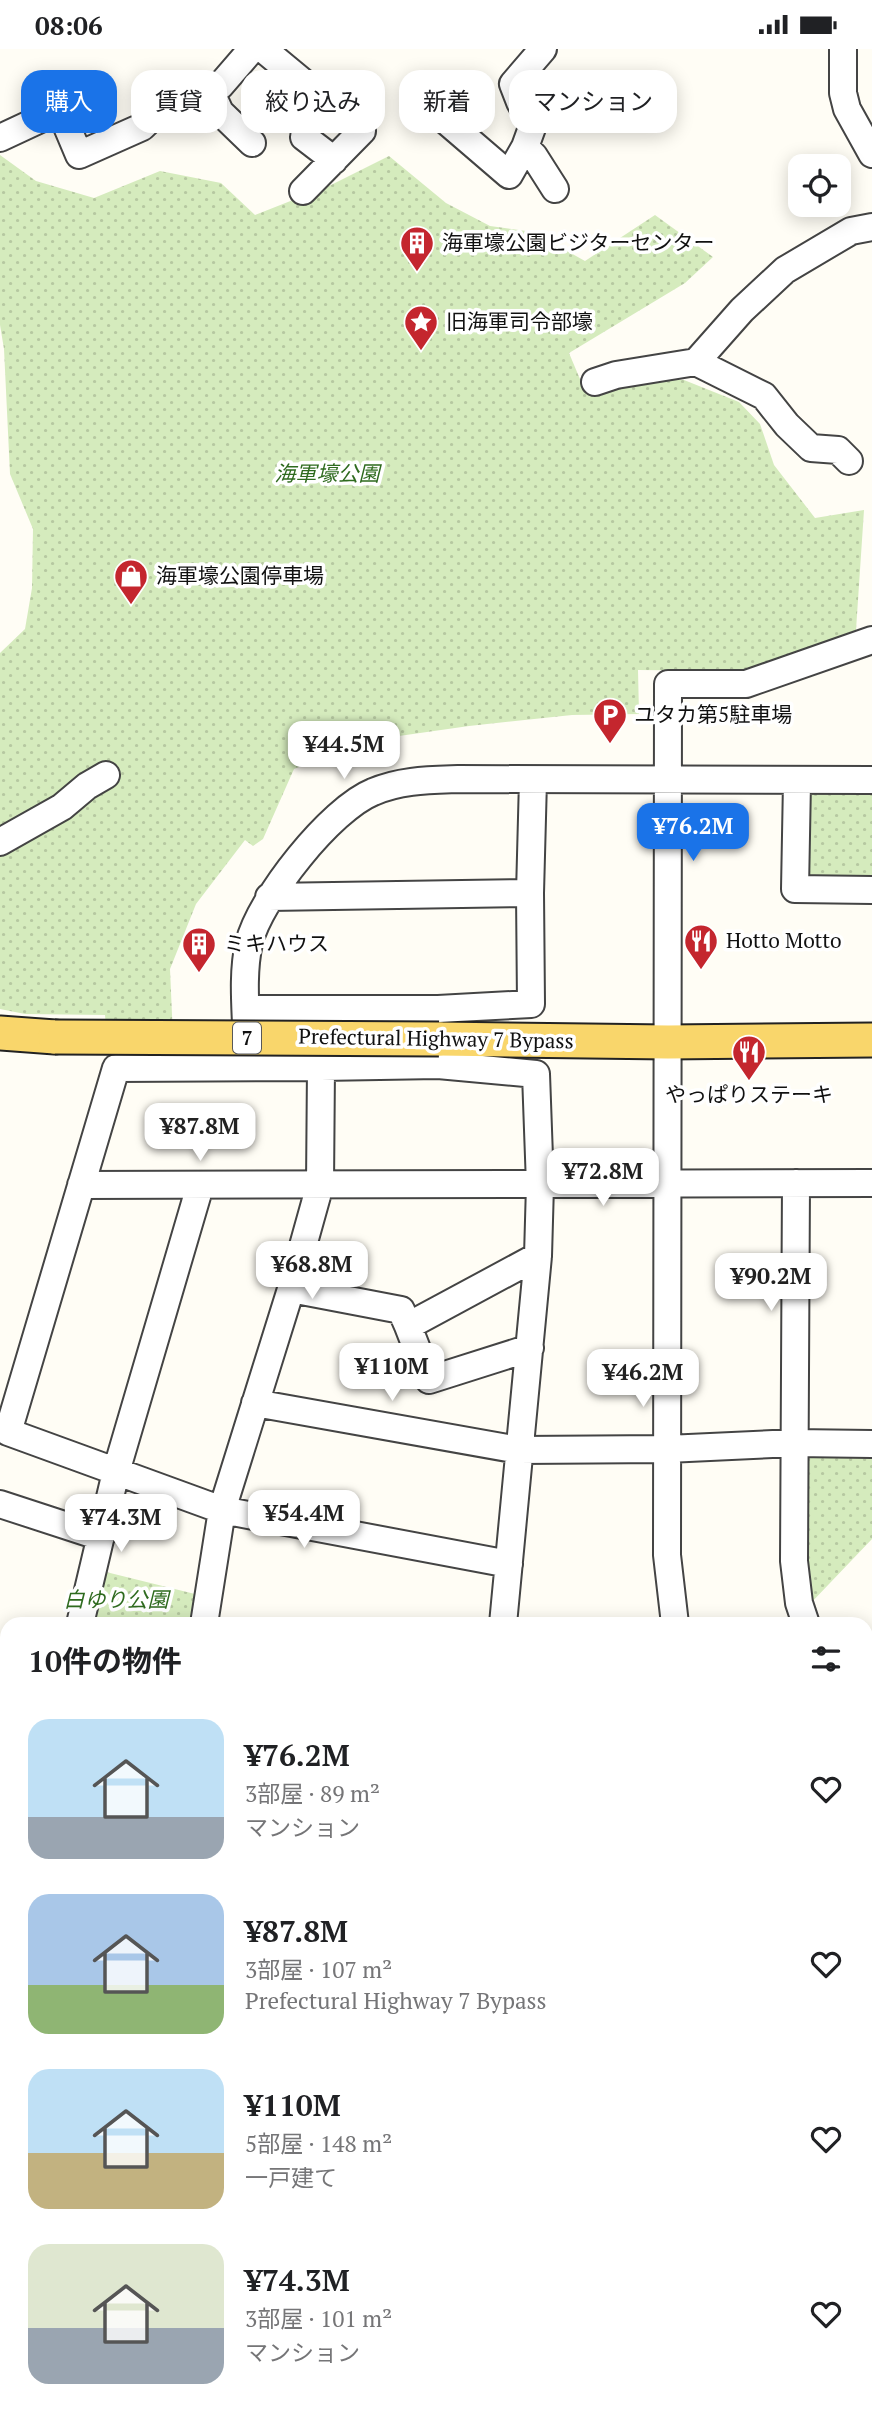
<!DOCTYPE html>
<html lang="ja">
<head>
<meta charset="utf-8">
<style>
	:root { --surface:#fff; --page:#f6f6f6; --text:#202124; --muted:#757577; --accent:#1a73e8 }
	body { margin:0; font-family:"PT Serif","Noto Sans JP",serif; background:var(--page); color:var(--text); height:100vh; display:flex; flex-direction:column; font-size:26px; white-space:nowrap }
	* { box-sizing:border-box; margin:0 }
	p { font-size:23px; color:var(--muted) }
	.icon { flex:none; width:38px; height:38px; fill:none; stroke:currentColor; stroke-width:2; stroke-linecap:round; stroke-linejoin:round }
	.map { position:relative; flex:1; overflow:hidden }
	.sheet { position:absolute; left:0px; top:1568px; width:873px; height:800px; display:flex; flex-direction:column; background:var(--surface); border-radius:21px 21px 0 0; box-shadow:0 4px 18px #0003 }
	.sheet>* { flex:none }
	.top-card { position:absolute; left:21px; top:21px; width:831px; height:63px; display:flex; gap:14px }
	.tools { position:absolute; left:788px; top:105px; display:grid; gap:14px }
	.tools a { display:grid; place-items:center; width:63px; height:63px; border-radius:14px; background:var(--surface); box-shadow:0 4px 18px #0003; font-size:35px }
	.price { position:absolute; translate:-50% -60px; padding:0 16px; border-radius:14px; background:#fff; color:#222; font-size:23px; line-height:46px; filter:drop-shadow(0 2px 4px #0008) }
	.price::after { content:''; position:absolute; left:50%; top:42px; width:21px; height:16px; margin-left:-10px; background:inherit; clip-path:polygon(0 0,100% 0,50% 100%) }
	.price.current { background:var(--accent); color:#fff }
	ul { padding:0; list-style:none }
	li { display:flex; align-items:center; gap:21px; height:175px; padding:0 28px }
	li span { display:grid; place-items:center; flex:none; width:196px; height:140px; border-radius:21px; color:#555 }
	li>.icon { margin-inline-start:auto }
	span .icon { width:84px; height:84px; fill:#fffc; stroke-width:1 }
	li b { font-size:30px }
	h2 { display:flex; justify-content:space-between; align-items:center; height:84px; padding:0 28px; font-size:30px }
	.tag { padding:0 24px; border-radius:21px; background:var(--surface); box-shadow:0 4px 18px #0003; font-size:24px; line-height:63px }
	.tag.current { background:var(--accent); color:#fff }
	.status { display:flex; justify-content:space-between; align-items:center; height:49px; padding:0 35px; background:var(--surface); direction:ltr }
	.status svg { height:19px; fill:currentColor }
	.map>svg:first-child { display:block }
</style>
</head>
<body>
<div class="status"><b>08:06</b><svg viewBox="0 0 49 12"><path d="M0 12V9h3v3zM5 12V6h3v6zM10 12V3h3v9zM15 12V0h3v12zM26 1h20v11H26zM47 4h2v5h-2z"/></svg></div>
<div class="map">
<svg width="872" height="2367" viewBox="0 0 872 2367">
	<defs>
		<pattern id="grass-dots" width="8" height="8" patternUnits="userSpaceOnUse" patternTransform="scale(1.75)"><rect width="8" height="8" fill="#d5ebbd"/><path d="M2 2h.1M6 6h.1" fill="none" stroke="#b6c8a1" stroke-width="1.8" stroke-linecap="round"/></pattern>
	</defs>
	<rect width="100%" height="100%" fill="#fffdf5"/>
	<path fill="url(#grass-dots)" d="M0,106L36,132L94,149L160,122L221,134L255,166L331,136L389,107L446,154L490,177L533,183L585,212L655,166L713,208L685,234L569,304L585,342L648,328L684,331L739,353L760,375L774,416L815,469L864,461L856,581L746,622L638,621L639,665L572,666L469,677L364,692L294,720L263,790L253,797L245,791L196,855L170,920L174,1011H109L105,966L25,965L0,960V604L25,580L32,539L33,480L10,425L4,300L0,276Z
		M872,737V836L815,835L805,826V748L814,738Z
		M872,1404V1490L808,1557L801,1416L812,1405Z
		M98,1521L199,1546L192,1575H85Z"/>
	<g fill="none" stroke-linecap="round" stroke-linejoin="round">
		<path stroke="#3f96cf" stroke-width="5" d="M0,2153L7,2139"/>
		<g stroke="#444" stroke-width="30">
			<path id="minor" d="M263,0L362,82L303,142
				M843,0V44L847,60L872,105
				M209,39L220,63L252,94
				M438,65L509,126L525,98L533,76L520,53L513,35L543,0
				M304,88L334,111
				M0,89L60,61L79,106L142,78L164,57L220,37L252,0
				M525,98L534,107L555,140
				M696,313L764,347L787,376L811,399L838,401L849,412
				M595,333L616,326L696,313L742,261L785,221L851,182L872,178
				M797,733L795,840L872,841
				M0,793L62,758L87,737L106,726
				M269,848L530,844L533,731
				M247,960H438L531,955L530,844
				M247,1006C247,970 241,930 249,894C260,849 331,760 373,743C400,731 430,731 458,730L872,731
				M321,1018L438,1016L536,1025L540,1136L538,1207L503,1575
				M796,1134L794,1512L799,1554L806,1575
				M81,1136L872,1134
				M291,1240L401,1261L408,1277L538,1207
				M408,1277L429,1331L530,1299
				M255,1354L519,1401L667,1400L794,1394L872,1395
				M0,1455L101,1488
				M80,1575L116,1423L200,1137
				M204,1575L222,1461L291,1240L320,1136L321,1018L116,1019L8,1383L222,1461L509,1515
				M675,1575L667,1506L668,635H746L872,591
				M866,1655L872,1659
				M866,1800L872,1805
				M0,1906L7,1894
				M866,2081L872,2078
				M866,2182L872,2194
				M866,2299L872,2296
				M248,2361L265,2367
				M130,2367L134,2361
				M723,2367L736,2361"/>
		</g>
		<g stroke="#222" stroke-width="37">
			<path id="major" d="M0,984L55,988
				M439,990L668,993L872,991"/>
		</g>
		<use href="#minor" stroke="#fff" stroke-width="26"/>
		<use href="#major" stroke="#f9d66b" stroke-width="33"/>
		<g stroke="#222" stroke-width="37" stroke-linecap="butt">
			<path id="major-bridge" d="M55,988L439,990"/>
		</g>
		<use href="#major-bridge" stroke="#f9d66b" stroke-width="33"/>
	</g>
	<defs>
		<g id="building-pin" transform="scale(1.75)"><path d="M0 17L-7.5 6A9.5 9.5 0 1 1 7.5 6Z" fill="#c4262e" stroke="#fff"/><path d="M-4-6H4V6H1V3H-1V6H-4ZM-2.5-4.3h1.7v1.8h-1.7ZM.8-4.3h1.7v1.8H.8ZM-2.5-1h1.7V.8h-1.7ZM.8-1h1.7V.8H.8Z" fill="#fff"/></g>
		<g id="sight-pin" transform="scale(1.75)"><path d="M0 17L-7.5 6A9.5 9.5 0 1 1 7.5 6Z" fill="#c4262e" stroke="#fff"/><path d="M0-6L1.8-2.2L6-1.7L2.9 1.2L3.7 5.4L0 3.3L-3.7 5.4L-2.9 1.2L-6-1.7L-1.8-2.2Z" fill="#fff"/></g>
		<g id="shop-pin" transform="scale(1.75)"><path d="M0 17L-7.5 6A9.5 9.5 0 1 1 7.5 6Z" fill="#c4262e" stroke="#fff"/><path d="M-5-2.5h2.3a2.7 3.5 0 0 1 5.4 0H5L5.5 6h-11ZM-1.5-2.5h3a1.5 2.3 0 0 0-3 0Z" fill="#fff"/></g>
		<g id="parking-pin" transform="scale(1.75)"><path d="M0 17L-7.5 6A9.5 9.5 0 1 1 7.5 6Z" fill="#c4262e" stroke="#fff"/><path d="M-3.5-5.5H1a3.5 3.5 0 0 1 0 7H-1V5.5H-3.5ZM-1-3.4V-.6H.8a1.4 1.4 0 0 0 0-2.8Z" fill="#fff"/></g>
		<g id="restaurant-pin" transform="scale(1.75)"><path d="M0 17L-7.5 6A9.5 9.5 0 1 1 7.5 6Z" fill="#c4262e" stroke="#fff"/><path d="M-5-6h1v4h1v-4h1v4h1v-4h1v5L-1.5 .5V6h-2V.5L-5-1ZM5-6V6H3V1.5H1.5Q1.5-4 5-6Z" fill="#fff"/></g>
	</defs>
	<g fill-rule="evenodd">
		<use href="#building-pin" x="417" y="194"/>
		<use href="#sight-pin" x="421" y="273"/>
		<use href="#shop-pin" x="131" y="527"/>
		<use href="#parking-pin" x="610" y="666"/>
		<use href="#restaurant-pin" x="701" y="892"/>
		<use href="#building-pin" x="199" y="895"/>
		<use href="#restaurant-pin" x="749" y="1003"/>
	</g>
	<g text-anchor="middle" stroke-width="7" stroke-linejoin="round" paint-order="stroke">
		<rect fill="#fff" stroke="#585858" stroke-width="2" x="233" y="973.5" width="28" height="31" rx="5"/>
		<g font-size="19" font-weight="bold" fill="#111">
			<text x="247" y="996">7</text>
		</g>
		<g font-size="21" fill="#111" stroke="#fff" text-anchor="start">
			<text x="442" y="201">海軍壕公園ビジターセンター</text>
			<text x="446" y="280">旧海軍司令部壕</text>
			<text x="156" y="534">海軍壕公園停車場</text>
			<text x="634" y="673">ユタカ第5駐車場</text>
			<text x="726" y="899">Hotto Motto</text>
			<text x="224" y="902">ミキハウス</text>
			<text x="749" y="1053" text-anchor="middle">やっぱりステーキ</text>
		</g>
		<g font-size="21" font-style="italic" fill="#2f6b1f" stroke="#fff">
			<text x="327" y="432">海軍壕公園</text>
			<text x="116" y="1558">白ゆり公園</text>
		</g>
		<g font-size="21" fill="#111" stroke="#fff">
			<text transform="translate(436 990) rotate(1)" y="7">Prefectural Highway 7 Bypass</text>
		</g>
	</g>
</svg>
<div class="tools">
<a><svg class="icon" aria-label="locate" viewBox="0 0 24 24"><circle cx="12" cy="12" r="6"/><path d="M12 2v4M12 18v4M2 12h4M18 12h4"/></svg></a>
</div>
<b class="price" style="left:344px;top:732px">¥44.5M</b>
<b class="price current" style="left:693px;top:814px">¥76.2M</b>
<b class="price" style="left:200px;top:1114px">¥87.8M</b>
<b class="price" style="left:603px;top:1159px">¥72.8M</b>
<b class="price" style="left:312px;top:1252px">¥68.8M</b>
<b class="price" style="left:771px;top:1264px">¥90.2M</b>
<b class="price" style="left:392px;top:1354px">¥110M</b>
<b class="price" style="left:643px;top:1360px">¥46.2M</b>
<b class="price" style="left:304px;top:1501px">¥54.4M</b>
<b class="price" style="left:121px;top:1505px">¥74.3M</b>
<div class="top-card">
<a class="tag current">購入</a>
<a class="tag">賃貸</a>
<a class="tag">絞り込み</a>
<a class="tag">新着</a>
<a class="tag">マンション</a>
</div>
<section class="sheet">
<h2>10件の物件<svg class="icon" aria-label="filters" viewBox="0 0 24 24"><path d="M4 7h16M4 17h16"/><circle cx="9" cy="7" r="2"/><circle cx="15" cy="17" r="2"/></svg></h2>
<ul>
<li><span style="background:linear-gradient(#bfe0f5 70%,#9aa5b1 0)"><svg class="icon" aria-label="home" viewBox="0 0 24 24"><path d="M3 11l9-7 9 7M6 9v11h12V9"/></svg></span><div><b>¥76.2M</b><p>3部屋 · 89 m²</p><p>マンション</p></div><svg class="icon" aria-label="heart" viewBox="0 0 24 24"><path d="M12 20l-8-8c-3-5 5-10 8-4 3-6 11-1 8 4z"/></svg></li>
<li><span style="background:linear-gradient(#a9c7e8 65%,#8fb573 0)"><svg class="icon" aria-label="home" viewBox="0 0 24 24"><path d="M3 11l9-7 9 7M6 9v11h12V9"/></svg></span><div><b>¥87.8M</b><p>3部屋 · 107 m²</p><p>Prefectural Highway 7 Bypass</p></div><svg class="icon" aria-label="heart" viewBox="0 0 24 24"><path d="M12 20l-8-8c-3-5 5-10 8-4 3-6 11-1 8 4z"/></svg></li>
<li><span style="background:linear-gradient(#bfe0f5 60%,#c2b280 0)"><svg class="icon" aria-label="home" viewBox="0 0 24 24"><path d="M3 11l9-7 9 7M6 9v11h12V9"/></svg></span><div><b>¥110M</b><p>5部屋 · 148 m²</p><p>一戸建て</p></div><svg class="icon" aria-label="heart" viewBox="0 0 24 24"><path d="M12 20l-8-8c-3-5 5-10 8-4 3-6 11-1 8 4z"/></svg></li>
<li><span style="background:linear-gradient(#dfe7d0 60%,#9aa5b1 0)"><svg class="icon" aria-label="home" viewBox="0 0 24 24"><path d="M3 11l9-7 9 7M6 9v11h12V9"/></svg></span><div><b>¥74.3M</b><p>3部屋 · 101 m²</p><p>マンション</p></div><svg class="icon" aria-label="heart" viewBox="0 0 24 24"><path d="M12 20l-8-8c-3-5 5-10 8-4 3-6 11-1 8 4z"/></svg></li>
</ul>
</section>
</div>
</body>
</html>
